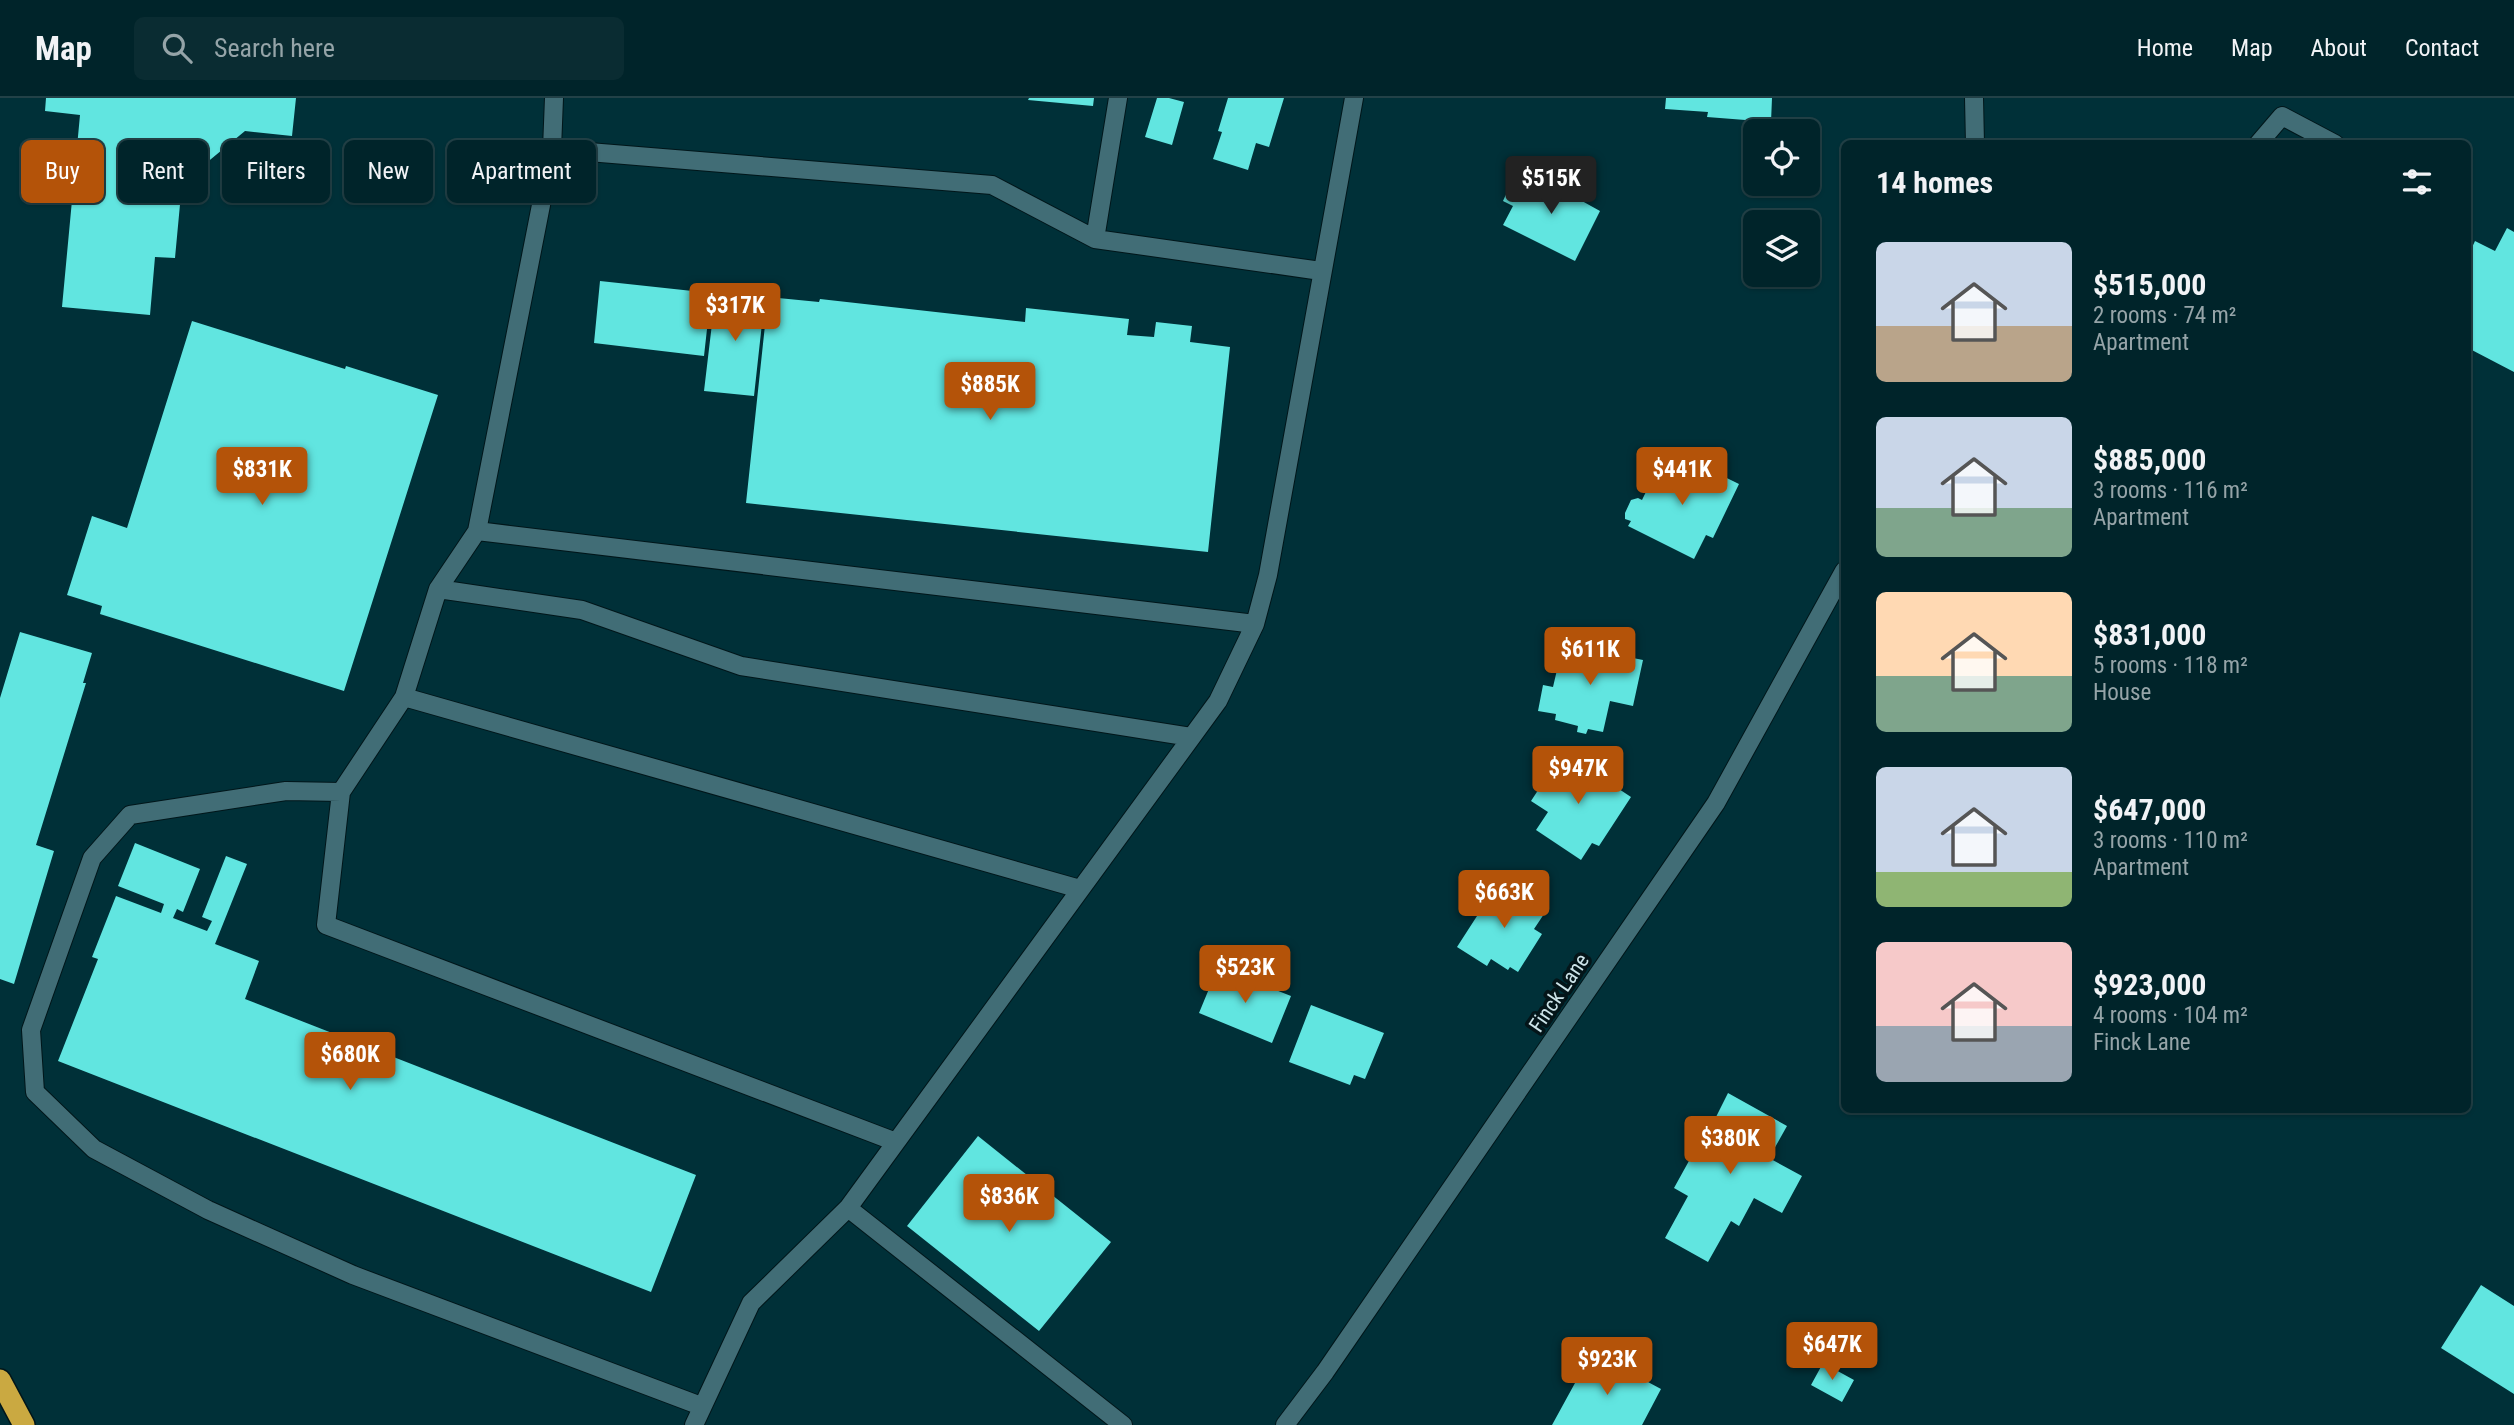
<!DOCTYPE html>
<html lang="en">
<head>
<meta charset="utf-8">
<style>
	:root { --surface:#00242a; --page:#0a2c32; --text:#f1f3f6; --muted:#95a4a8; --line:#224147; --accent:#b45309 }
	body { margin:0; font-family:"Roboto Condensed",sans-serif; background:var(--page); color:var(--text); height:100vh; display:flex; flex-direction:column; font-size:26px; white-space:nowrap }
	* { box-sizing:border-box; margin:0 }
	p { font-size:23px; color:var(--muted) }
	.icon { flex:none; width:38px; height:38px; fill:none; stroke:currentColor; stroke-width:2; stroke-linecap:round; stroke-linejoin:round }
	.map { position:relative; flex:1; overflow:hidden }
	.drawer { position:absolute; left:1841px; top:42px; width:630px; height:973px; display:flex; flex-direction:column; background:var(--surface); border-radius:10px; box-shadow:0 2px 5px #0004,0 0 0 2px var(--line) }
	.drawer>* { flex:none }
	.banner { position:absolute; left:21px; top:42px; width:665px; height:63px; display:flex; gap:14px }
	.tools { position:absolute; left:1743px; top:21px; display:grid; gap:14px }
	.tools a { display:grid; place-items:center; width:77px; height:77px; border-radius:10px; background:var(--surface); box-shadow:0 2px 5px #0004,0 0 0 2px var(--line); font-size:35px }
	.price { position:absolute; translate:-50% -60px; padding:0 16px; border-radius:7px; background:var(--accent); color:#fff; font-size:23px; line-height:46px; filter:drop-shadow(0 2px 4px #0008) }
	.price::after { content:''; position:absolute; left:50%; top:42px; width:21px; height:16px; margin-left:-10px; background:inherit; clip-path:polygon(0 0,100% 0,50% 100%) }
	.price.selected { background:#222; color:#fff }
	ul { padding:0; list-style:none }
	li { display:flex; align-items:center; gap:21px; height:175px; padding:0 35px }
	li span { display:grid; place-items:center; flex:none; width:196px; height:140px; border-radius:10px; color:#555 }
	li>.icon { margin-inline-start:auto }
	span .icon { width:84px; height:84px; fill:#fffc; stroke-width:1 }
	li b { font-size:30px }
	h2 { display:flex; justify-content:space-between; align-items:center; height:84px; padding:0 35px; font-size:30px }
	.tag { padding:0 24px; border-radius:10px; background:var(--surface); box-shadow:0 2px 5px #0004,0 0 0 2px var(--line); font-size:24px; line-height:63px }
	.tag.selected { background:var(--accent); color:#fff }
	header { display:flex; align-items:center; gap:42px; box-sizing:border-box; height:98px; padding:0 35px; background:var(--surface); border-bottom:2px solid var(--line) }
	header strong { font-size:33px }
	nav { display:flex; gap:38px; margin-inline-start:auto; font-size:24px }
	.search { width:490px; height:63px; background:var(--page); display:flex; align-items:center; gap:18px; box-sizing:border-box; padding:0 24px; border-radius:10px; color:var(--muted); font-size:26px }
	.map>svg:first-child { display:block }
</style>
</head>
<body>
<header>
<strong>Map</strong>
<div class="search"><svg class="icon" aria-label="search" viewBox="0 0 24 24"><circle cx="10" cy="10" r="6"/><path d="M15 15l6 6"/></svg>Search here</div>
<nav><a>Home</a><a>Map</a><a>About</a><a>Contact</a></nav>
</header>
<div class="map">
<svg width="2514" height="1327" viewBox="0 0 2514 1327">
	<rect width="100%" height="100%" fill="#003038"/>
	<path fill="#61e5e0" d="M46,0H296L292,38L245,33L182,85L175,160L155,159L150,217L62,209L80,17L45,13Z
		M1029,0H1094L1093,8L1028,2Z
		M1157,0H1169L1184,4L1172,47L1145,39Z
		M1228,0H1284L1269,49L1256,45L1248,72L1213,61L1222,34L1218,33Z
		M1666,0H1772L1771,24L1707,19L1708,14L1665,11Z
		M1528,78L1557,92L1561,84L1586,96L1582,103L1600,113L1575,163L1503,127L1513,108L1503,103L1512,83L1523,88Z
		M2507,130L2514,134V274L2468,250V158L2475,143L2495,153Z
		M600,183L711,195L704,258L594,245Z
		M716,192L765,198L754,298L704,293Z
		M768,199L819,204L820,201L1025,224L1026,210L1129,221L1127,237L1154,239L1156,224L1192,228L1190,244L1230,249L1208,454L746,405Z
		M192,223L345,271L346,268L438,297L344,593L100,516L102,508L67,497L92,418L127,430Z
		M1661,363L1686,376L1692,363L1739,386L1713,440L1706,437L1694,461L1628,428L1631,423L1625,421V415L1631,402L1638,400L1642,402Z
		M20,534L92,555L83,585H86L36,747L54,753L14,886L0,881V600Z
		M1563,546L1643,562L1633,608L1610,603L1603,634L1588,631L1586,636L1577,634L1578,628L1555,622L1556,616L1538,613L1543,587L1553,589Z
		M1563,654L1631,699L1599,748L1592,745L1581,762L1536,732L1548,714L1531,703Z
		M135,745L200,771L183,814L177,811L173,820L207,833L212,823L202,819L226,758L247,766L215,846L259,863L245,901L696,1077L651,1194L58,963L98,861L92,859L116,798L161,815L164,806L118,788Z
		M1497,787L1506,794L1510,789L1546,813L1534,831L1542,836L1518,874L1510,869L1508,872L1491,861L1487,868L1457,849Z
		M1218,869L1291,898L1272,945L1199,915Z
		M1311,907L1384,935L1365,981L1354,977L1350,987L1289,964Z
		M1728,995L1787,1028L1769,1060L1802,1078L1782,1115L1754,1100L1739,1128L1731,1123L1708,1164L1665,1140L1688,1098L1674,1090L1695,1052L1687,1049L1699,1027L1709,1033Z
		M978,1038L1111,1144L1039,1233L907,1128Z
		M2481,1187L2514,1208V1296L2441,1250Z
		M1592,1254L1661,1291L1642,1327H1552Z
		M1823,1265L1854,1282L1842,1304L1811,1287Z"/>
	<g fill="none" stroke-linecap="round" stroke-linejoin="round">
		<g stroke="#01161a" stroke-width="20">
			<path id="minor" d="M1974,0L1975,46
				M2258,46L2282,18L2335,46
				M552,51L554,0
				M1095,141L1118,0
				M438,491L477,433
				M1255,526L477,433L552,51L992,87L1095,141L1321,173
				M404,599L341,694L286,693L130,717L92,760L31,932L35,994L94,1051L208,1112L353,1177L701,1308
				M341,694L326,827L896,1044
				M1080,791L404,599L438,491L582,512L741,568L1191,639
				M848,1110L1218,603L1255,526L1268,477L1354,0
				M694,1327L751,1205L848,1110L1123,1327
				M1285,1327L1325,1274L1716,705L1844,473"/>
		</g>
		<g stroke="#01161a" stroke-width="24">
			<path id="highway" d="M0,1282L24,1327"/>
		</g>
		<use href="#minor" stroke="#416d76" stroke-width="18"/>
		<use href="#highway" stroke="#caa941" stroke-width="21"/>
	</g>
	<g text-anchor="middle" stroke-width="7" stroke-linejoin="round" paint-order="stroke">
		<g font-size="21" fill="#cde4e9" stroke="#041519">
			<text transform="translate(1559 895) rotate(-56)" y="7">Finck Lane</text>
		</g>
	</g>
</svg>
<div class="tools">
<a><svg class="icon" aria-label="locate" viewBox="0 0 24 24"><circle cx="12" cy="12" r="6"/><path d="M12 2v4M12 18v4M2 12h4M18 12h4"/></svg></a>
<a><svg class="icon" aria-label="layers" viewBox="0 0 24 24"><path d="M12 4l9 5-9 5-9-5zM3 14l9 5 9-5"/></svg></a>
</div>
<b class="price selected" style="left:1551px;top:118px">$515K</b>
<b class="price" style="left:735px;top:245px">$317K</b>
<b class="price" style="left:990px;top:324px">$885K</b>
<b class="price" style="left:262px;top:409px">$831K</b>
<b class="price" style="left:1682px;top:409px">$441K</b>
<b class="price" style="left:1590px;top:589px">$611K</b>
<b class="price" style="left:1578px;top:708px">$947K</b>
<b class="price" style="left:1504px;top:832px">$663K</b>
<b class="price" style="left:1245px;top:907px">$523K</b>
<b class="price" style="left:350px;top:994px">$680K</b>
<b class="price" style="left:1730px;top:1078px">$380K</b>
<b class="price" style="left:1009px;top:1136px">$836K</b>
<b class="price" style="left:1832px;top:1284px">$647K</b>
<b class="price" style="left:1607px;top:1299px">$923K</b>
<div class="banner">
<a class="tag selected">Buy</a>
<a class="tag">Rent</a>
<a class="tag">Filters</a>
<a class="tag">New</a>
<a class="tag">Apartment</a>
</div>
<section class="drawer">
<h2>14 homes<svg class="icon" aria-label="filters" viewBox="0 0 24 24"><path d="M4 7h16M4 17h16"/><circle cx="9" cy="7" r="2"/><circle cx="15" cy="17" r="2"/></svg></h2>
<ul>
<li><span style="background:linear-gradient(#c9d6e8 60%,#b9a48a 0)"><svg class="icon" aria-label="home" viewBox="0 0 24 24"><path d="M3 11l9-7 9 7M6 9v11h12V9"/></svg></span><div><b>$515,000</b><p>2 rooms · 74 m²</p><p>Apartment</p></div></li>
<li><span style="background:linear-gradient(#c9d6e8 65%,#7fa58c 0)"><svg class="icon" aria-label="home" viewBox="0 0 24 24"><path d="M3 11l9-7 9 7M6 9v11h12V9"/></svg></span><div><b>$885,000</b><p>3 rooms · 116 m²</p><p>Apartment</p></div></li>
<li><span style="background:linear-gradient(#ffd9b3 60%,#7fa58c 0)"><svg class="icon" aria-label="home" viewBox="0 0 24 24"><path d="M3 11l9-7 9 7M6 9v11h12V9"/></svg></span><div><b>$831,000</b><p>5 rooms · 118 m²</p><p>House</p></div></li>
<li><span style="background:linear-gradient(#c9d6e8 75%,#8fb573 0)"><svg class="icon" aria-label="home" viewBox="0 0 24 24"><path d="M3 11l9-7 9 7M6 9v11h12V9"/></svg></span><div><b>$647,000</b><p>3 rooms · 110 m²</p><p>Apartment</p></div></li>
<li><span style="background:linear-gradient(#f6c9c9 60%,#9aa5b1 0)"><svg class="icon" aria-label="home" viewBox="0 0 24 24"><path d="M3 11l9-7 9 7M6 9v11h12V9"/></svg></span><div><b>$923,000</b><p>4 rooms · 104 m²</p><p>Finck Lane</p></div></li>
</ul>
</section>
</div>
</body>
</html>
